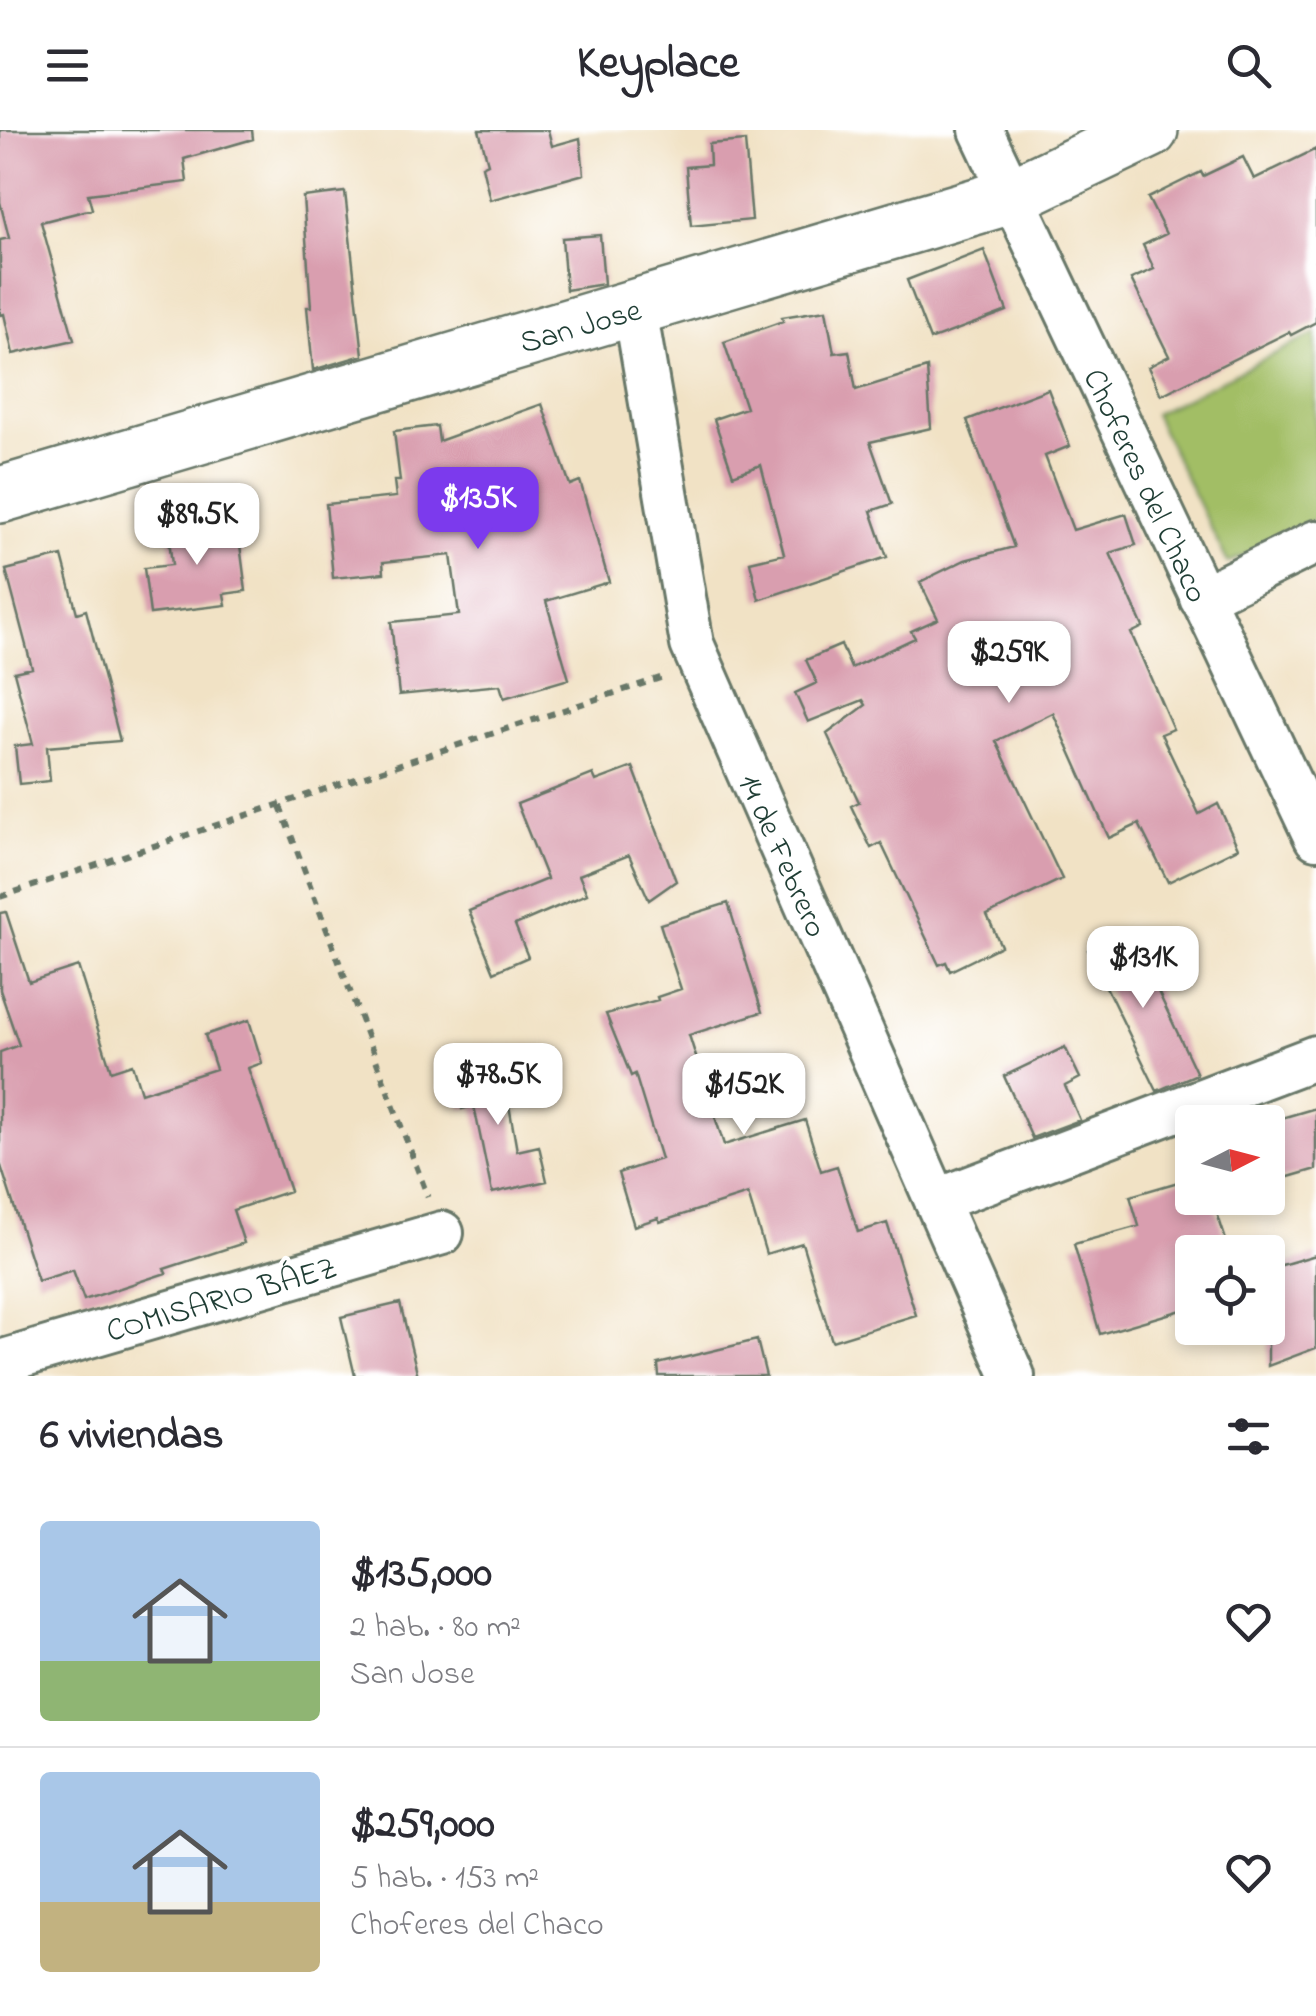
<!DOCTYPE html>
<html lang="es">
<head>
<meta charset="utf-8">
<style>
	:root { --surface:#fff; --page:#f7f7f7; --text:#2b2b33; --muted:#7c7c81; --line:#e1e1e2; --accent:#7c3aed }
	body { margin:0; font-family:"Indie Flower",sans-serif; background:var(--page); color:var(--text); height:100vh; display:flex; flex-direction:column; font-size:38px; white-space:nowrap }
	* { box-sizing:border-box; margin:0 }
	p { font-size:32px; color:var(--muted) }
	.icon { flex:none; width:55px; height:55px; fill:none; stroke:currentColor; stroke-width:2; stroke-linecap:round; stroke-linejoin:round }
	.map { position:relative; height:1246px; overflow:hidden }
	.details { display:flex; flex-direction:column; background:var(--surface); flex:1 }
	.details>* { flex:none }
	.needle { width:65px; rotate:84deg }
	.tools { position:absolute; left:1175px; top:975px; display:grid; gap:20px }
	.tools a { display:grid; place-items:center; width:110px; height:110px; border-radius:10px; background:var(--surface); box-shadow:0 5px 15px #0003; font-size:50px }
	.price { position:absolute; translate:-50% -85px; padding:0 22px; border-radius:20px; background:#fff; color:#222; font-size:32px; line-height:65px; filter:drop-shadow(0 2px 5px #0008) }
	.price::after { content:''; position:absolute; left:50%; top:60px; width:30px; height:22px; margin-left:-15px; background:inherit; clip-path:polygon(0 0,100% 0,50% 100%) }
	.price.on { background:var(--accent); color:#fff }
	ul { padding:0; list-style:none }
	li { display:flex; align-items:center; gap:30px; height:250px; padding:0 40px }
	li+li { border-top:2px solid var(--line) }
	li span { display:grid; place-items:center; flex:none; width:280px; height:200px; border-radius:10px; color:#555 }
	li>.icon { margin-inline-start:auto }
	span .icon { width:120px; height:120px; fill:#fffc; stroke-width:1 }
	li b { font-size:42px }
	h2 { display:flex; justify-content:space-between; align-items:center; height:120px; padding:0 40px; font-size:42px }
	header { display:flex; justify-content:space-between; align-items:center; height:130px; padding:0 40px; background:var(--surface); font-size:45px; font-weight:700 }
	.map>svg:first-child { display:block }
</style>
</head>
<body>
<header><svg class="icon" aria-label="menu" viewBox="0 0 24 24"><path d="M4 6h16M4 12h16M4 18h16"/></svg>Keyplace<svg class="icon" aria-label="search" viewBox="0 0 24 24"><circle cx="10" cy="10" r="6"/><path d="M15 15l6 6"/></svg></header>
<div class="map">
<svg width="1316" height="1246" viewBox="0 0 1316 1246">
	<rect width="100%" height="100%" fill="#fff"/>
	<filter id="ink" filterUnits="userSpaceOnUse"><feTurbulence type="fractalNoise" baseFrequency=".01" numOctaves="2"/><feDisplacementMap in="SourceGraphic" scale="20" xChannelSelector="R" yChannelSelector="G"/><feConvolveMatrix kernelMatrix="1 2 1 2 8 2 1 2 1" color-interpolation-filters="sRGB"/></filter>
	<filter id="wash" filterUnits="userSpaceOnUse"><feTurbulence type="fractalNoise" baseFrequency=".0048" numOctaves="4" result="noise"/><feDisplacementMap in="SourceGraphic" scale="40" xChannelSelector="R" yChannelSelector="G"/><feGaussianBlur stdDeviation="2.25" result="paint"/><feColorMatrix in="noise" values="0 0 0 0 0 0 0 0 0 0 0 0 0 0 0 0 0 1.4 0 .05"/><feComposite in="paint" operator="in"/></filter>
	<g filter="url(#wash)">
		<rect width="100%" height="100%" fill="#f1e2c5"/>
		<path fill="#a2be65" stroke="#607e4c" stroke-width="2.5" d="M1316,203V389L1228,433L1154,284Z"/>
		<g id="blocks">
			<path fill="#d99eaf" d="M0,0H252L253,9L184,29L187,52L88,64L92,79L41,92L74,210L13,224L4,184L0,185V110L9,108L0,72Z
				M479,0H548L552,16L580,8L584,44L490,70L482,36L488,33Z
				M745,11L752,90L691,96L686,37L710,35L709,14Z
				M1316,19V192L1291,205L1289,202L1161,265L1148,237L1169,226L1131,149L1154,139L1143,115L1166,104L1148,68L1201,42L1203,46L1243,27L1254,49Z
				M345,62L363,225L313,240L307,177H311L303,67Z
				M600,105L604,154L566,160L562,108Z
				M984,120L1007,181L930,210L907,150Z
				M826,180L834,223L849,221L856,260L927,238L931,298L870,312L892,374L871,381L887,427L759,470L750,432L784,424L761,335L733,345L714,289L746,278L724,212L783,191L782,187Z
				M1048,259L1070,316L1045,326L1073,400L1126,384L1136,415L1110,423L1143,497L1131,503L1173,599L1161,604L1199,684L1218,674L1238,718L1168,752L1139,694L1109,708L1053,583L996,611L1062,749L987,785L1001,816L950,841L946,832L939,835L881,713L871,718L851,676L859,672L827,604L866,575L863,570L808,592L795,563L817,553L806,530L841,515L851,538L915,508L911,501L938,489L920,452L965,430L1014,417L967,290Z
				M542,274L570,355L580,351L609,452L546,471L569,549L504,568L500,555L399,565L391,492L459,485L451,425L383,432L384,443L333,448L326,374L396,367L394,351H400L394,301L437,296L439,311Z
				M216,386L217,401L238,399L246,461L224,464L226,475L150,484L144,438L172,435L167,391Z
				M62,426L77,483L86,480L120,611L47,617L50,651L19,654L15,616L33,614L14,542L32,538L6,440Z
				M633,637L676,751L649,770L629,725L579,745L587,764L515,795L528,827L494,842L469,781L547,749L517,674L593,644L596,651Z
				M728,773L762,882L689,905L724,1015L805,990L821,1041L837,1036L858,1102L887,1093L916,1185L832,1211L802,1113L766,1124L748,1064L660,1092L658,1088L634,1096L618,1043L661,1029L635,944L631,946L606,884L658,870L657,867L681,859L660,794Z
				M6,782L29,852L78,836L111,941L132,934L141,963L216,939L205,905L249,890L262,933L248,938L290,1061L233,1080L244,1113L164,1139L166,1143L84,1170L73,1140L38,1151L0,1033V922L19,915L0,860V783Z
				M1129,800L1197,944L1157,961L1088,820Z
				M1065,917L1080,948L1065,956L1080,990L1032,1008L1004,946Z
				M501,929L517,1021L539,1016L547,1051L492,1063L474,976L462,979L455,937Z
				M1316,978V1039L1268,1053V992Z
				M1192,1048V1068H1212L1230,1122H1192V1177L1100,1204L1074,1114L1139,1096L1130,1066Z
				M1316,1125V1218L1268,1236V1139Z
				M400,1173L418,1246H355L341,1187Z
				M757,1210L766,1246H659L658,1234Z"/>
		</g>
	</g>
	<g filter="url(#ink)">
		<use href="#blocks" fill-opacity="0" stroke="#687767" stroke-width="2.5"/>
		<g fill="none" stroke-linecap="round" stroke-linejoin="round">
			<g stroke="#687767" stroke-width="48">
				<path id="street" d="M981,0L1316,708
					M635,179L692,514L1013,1246
					M1201,468L1316,412
					M936,1071L1316,927
					M0,1232L442,1103"/>
			</g>
			<g stroke="#687767" stroke-width="60">
				<path id="secondary" d="M0,365L1011,66L1150,0"/>
			</g>
			<path stroke="#687767" stroke-width="6" stroke-dasharray="8 8" stroke-linecap="butt" d="M280,676L428,1067
				M0,767L663,547"/>
			<use href="#street" stroke="#fff" stroke-width="42"/>
			<use href="#secondary" stroke="#fff" stroke-width="55"/>
		</g>
	</g>
	<g text-anchor="middle" stroke-width="8" stroke-linejoin="round" paint-order="stroke">
		<g font-size="32" fill="#1f3d34" stroke="#fff">
			<text transform="translate(580 195) rotate(-16)" y="11">San Jose</text>
			<text transform="translate(1147 355) rotate(65)" y="11">Choferes del Chaco</text>
			<text transform="translate(784 725) rotate(66)" y="11">14 de Febrero</text>
			<text transform="translate(221 1168) rotate(-16)" y="11">COMISARIO BÁEZ</text>
		</g>
	</g>
</svg>
<div class="tools">
<a><svg class="needle" viewBox="-14 -14 28 28"><path d="M0-13l5 13h-10z" fill="#e53935"/><path d="M0 13l5-13h-10z" fill="#7c7c81"/></svg></a>
<a><svg class="icon" aria-label="locate" viewBox="0 0 24 24"><circle cx="12" cy="12" r="6"/><path d="M12 2v4M12 18v4M2 12h4M18 12h4"/></svg></a>
</div>
<b class="price on" style="left:478px;top:422px">$135K</b>
<b class="price" style="left:197px;top:438px">$89.5K</b>
<b class="price" style="left:1009px;top:576px">$259K</b>
<b class="price" style="left:1143px;top:881px">$131K</b>
<b class="price" style="left:498px;top:998px">$78.5K</b>
<b class="price" style="left:744px;top:1008px">$152K</b>
</div>
<section class="details">
<h2>6 viviendas<svg class="icon" aria-label="filters" viewBox="0 0 24 24"><path d="M4 7h16M4 17h16"/><circle cx="9" cy="7" r="2"/><circle cx="15" cy="17" r="2"/></svg></h2>
<ul>
<li><span style="background:linear-gradient(#a9c7e8 70%,#8fb573 0)"><svg class="icon" aria-label="home" viewBox="0 0 24 24"><path d="M3 11l9-7 9 7M6 9v11h12V9"/></svg></span><div><b>$135,000</b><p>2 hab. · 80 m²</p><p>San Jose</p></div><svg class="icon" aria-label="heart" viewBox="0 0 24 24"><path d="M12 20l-8-8c-3-5 5-10 8-4 3-6 11-1 8 4z"/></svg></li>
<li><span style="background:linear-gradient(#a9c7e8 65%,#c2b280 0)"><svg class="icon" aria-label="home" viewBox="0 0 24 24"><path d="M3 11l9-7 9 7M6 9v11h12V9"/></svg></span><div><b>$259,000</b><p>5 hab. · 153 m²</p><p>Choferes del Chaco</p></div><svg class="icon" aria-label="heart" viewBox="0 0 24 24"><path d="M12 20l-8-8c-3-5 5-10 8-4 3-6 11-1 8 4z"/></svg></li>
</ul>
</section>
</body>
</html>
